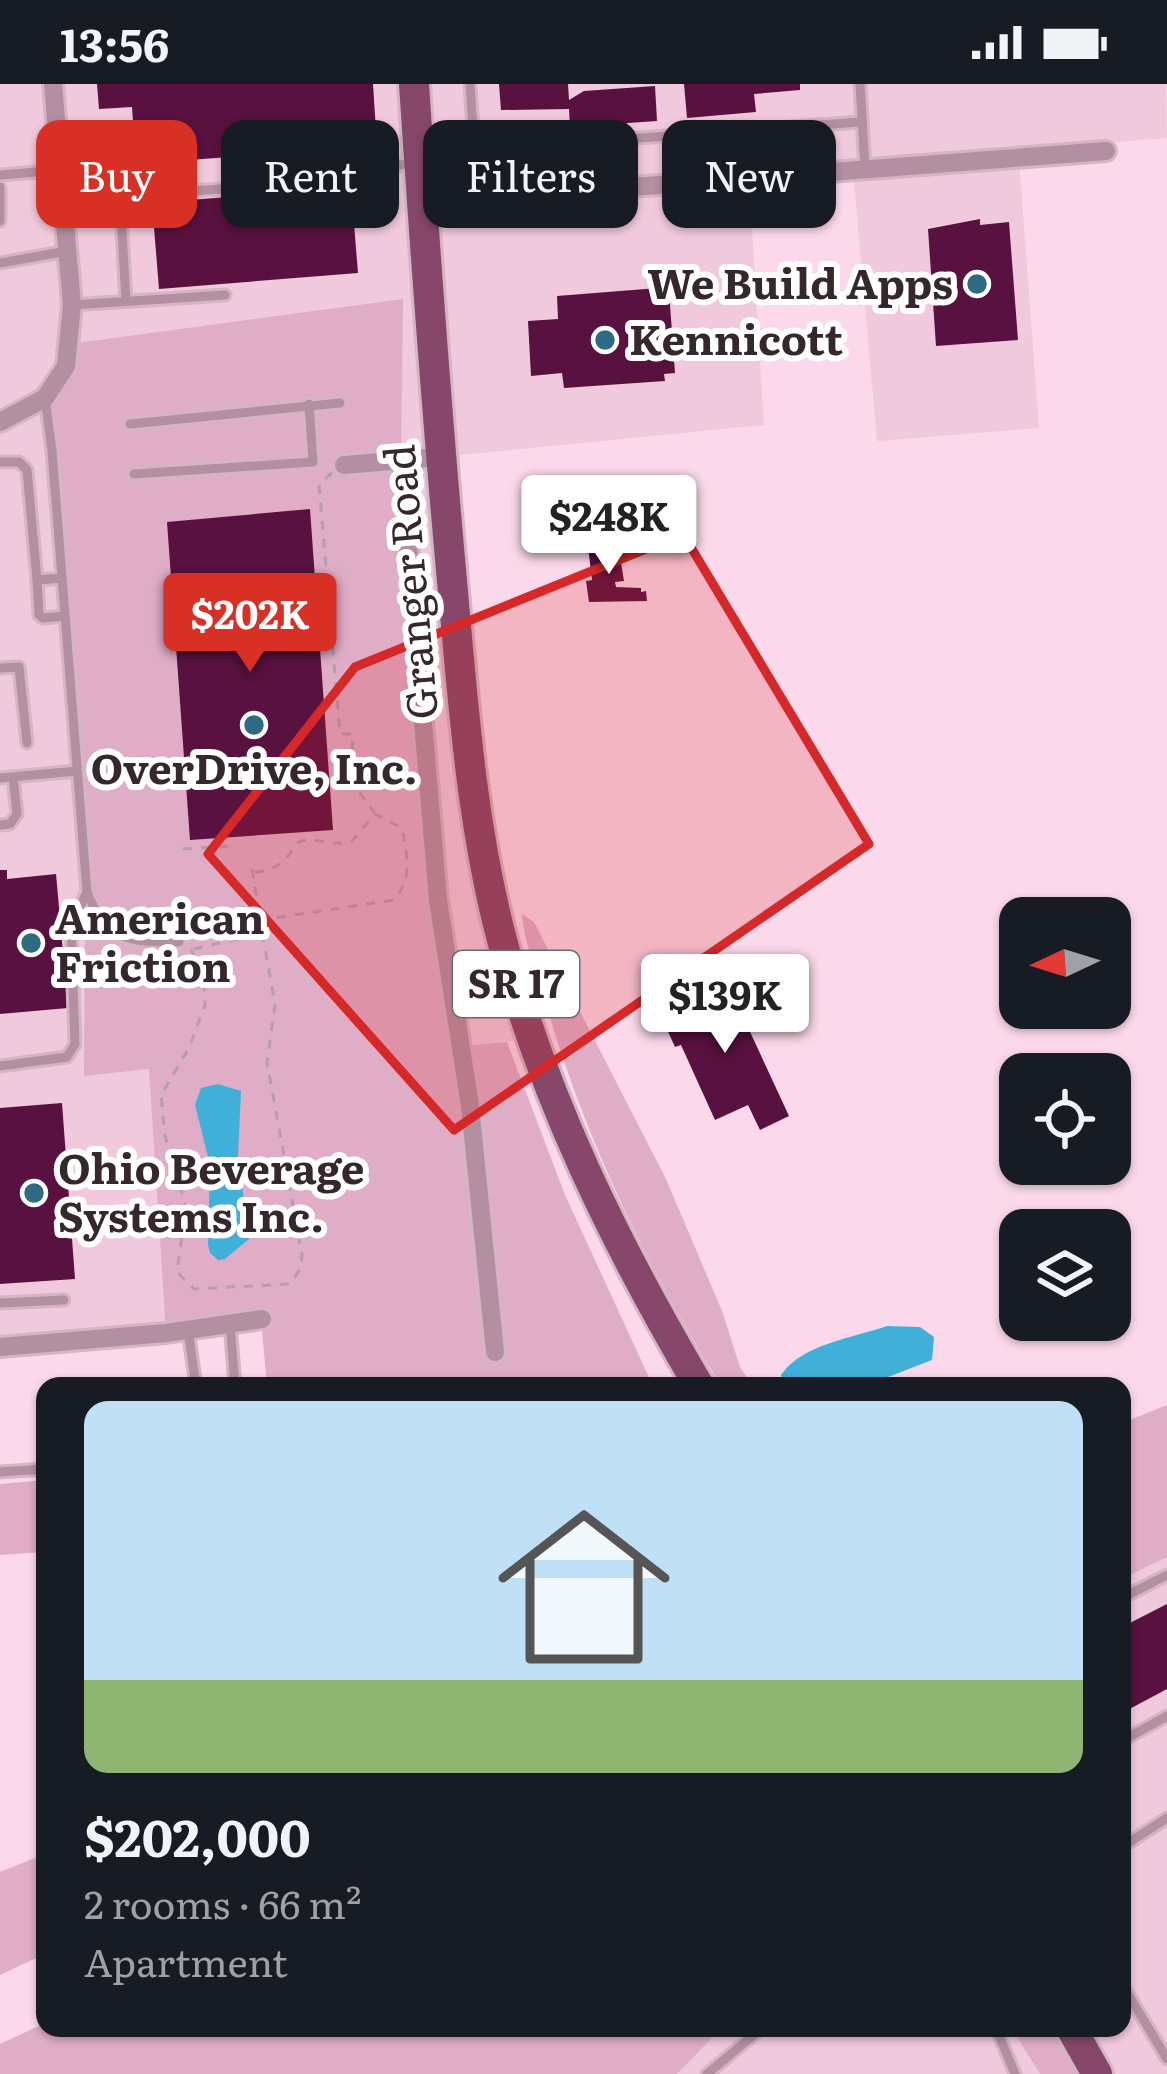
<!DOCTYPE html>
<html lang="en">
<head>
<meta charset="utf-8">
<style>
	:root { --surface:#171b24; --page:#20242c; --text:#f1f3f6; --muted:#9ea1a6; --line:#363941; --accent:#d93025 }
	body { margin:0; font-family:Literata,serif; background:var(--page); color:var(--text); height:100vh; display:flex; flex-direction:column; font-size:45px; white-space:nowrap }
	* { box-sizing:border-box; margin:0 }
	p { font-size:39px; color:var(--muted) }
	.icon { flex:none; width:66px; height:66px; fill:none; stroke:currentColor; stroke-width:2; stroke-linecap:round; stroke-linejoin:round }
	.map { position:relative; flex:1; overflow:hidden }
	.panel { position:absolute; left:36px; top:1293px; width:1095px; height:660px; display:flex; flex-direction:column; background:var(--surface); border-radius:24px; box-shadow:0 3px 9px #0004 }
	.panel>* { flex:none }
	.banner { position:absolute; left:36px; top:36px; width:1095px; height:108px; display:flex; gap:24px }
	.needle { width:78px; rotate:266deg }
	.buttons { position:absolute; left:999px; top:813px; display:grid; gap:24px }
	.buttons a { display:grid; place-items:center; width:132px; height:132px; border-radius:24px; background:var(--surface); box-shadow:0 3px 9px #0004; font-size:60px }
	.price { position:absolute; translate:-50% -102px; padding:0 27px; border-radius:12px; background:#fff; color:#222; font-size:39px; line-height:78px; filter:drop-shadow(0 3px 6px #0008) }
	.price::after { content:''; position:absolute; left:50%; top:72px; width:36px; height:27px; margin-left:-18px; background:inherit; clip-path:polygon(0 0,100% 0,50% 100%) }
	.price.current { background:var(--accent); color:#fff }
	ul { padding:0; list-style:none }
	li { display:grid; align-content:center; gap:24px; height:636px; padding:0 48px }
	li+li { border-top:3px solid var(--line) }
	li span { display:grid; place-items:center; height:372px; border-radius:24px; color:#555 }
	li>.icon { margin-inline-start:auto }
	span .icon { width:216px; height:216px; fill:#fffc; stroke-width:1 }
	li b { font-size:51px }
	.tag { padding:0 42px; border-radius:24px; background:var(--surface); box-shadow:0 3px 9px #0004; font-size:42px; line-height:108px }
	.tag.current { background:var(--accent); color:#fff }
	.status { display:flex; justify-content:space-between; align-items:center; height:84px; padding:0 60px; background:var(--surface); direction:ltr }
	.status svg { height:33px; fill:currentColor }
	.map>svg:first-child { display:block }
</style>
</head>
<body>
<div class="status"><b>13:56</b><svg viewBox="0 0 49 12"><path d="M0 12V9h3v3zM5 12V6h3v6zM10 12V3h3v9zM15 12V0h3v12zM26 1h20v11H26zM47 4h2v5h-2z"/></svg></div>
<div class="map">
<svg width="1167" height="1990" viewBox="0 0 1167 1990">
	<rect width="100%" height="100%" fill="#fcd9ea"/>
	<path fill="#f1c9dc" d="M0,0H1166L1167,54L1106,59L1019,74L1039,344L877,357L853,87L749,96L764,341L441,373L459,571L533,955L462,962L267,1302L262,1236L0,1263Z
		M1167,1473V1990H1097L1071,1944H1122V1495Z
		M722,1944H1011L1040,1990H677Z"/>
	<path fill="#e0adc7" d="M403,215L401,376L462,962L507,958L565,1111L653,1302H267L261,1235L166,1249L149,985L84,992L85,846L91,819L46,320L69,260Z
		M522,830L534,838L666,1095L722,1227L740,1283L753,1302H721C646,1181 581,1047 543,909C535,882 524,858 522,830Z
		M1167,1321V1473L1122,1495V1339Z
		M45,1396V1468L0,1471V1400Z
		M45,1770V1870L0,1891V1788Z
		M45,1939V1944H722L677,1990H0V1960Z
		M1011,1944H1071L1097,1990H1040Z"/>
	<path fill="#40b0d8" d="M218,1000L241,1007L238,1072L249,1155L225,1175L218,1176L210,1169L208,1161L210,1081L195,1021L201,1004Z
		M887,1242L920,1243L934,1253L932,1276L865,1302H784L781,1291C802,1260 853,1254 887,1242Z"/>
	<path fill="#59113f" d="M97,0H373L377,62L136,80L132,23L99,25Z
		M499,0H568L569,16L584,7L655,2L657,37L570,43L569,25L501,26Z
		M684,0H800V6L754,10L756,28L687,34Z
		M351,103L358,189L159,205L152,119Z
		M980,135V141L1009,138L1018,256L936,262L928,145Z
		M658,204L669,207L675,289L664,290L665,297L564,304L562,289L531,292L528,237L558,235L557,212Z
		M310,425L333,746L190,756L167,438Z
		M618,460L624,497L615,498L616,503L641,504V508L646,507L647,517L589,518L586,497L592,496L588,462Z
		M0,786H7V795L56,790L68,924L0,930Z
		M727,898L789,1032L760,1046L748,1021L715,1036L681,961L675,963L660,930Z
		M62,1019L75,1195L0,1200V1024Z
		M1167,1520V1605L1122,1629V1543Z"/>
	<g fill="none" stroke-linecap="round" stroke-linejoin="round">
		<g stroke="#d4b5c4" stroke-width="15">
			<path id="service" d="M470,0L474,61L486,65L861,38
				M860,0L865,84
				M58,53L120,48
				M0,91L60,86
				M0,103V137
				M120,112L126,217
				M63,116L363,95L394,82L414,79
				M0,179L67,167
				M72,221L225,211
				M45,314L52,367L87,808C106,858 133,858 179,858
				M130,340L340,319
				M0,378H19L27,386L37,496
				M134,390L313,378L309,320
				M62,494L37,496L39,531L43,534L65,532
				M0,584L19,583L27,659
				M0,694L77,687
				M0,741L10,740L17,730L13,693
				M0,982L67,973L75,960L71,842L87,808
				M0,1219L64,1216
				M230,1239L235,1302
				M188,1246L196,1302
				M0,1388L45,1385
				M1122,1514L1167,1491
				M1122,1657L1167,1632
				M1122,1763L1167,1734
				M1122,1900L1167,1975
				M996,1944L1015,1990
				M707,1990L762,1944"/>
		</g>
		<g stroke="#d4b5c4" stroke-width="24">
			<path id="minor" d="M422,119L1106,67
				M0,338L45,314L66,282L72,221L53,0
				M401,376L438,816L470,1022L495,1268
				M344,381L441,373
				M0,1263L166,1249L262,1235"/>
		</g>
		<g stroke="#d4b5c4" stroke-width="36">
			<path id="primary" d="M414,0C425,166 437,332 452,497C463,617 471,739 502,856C543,1014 616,1161 699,1302
				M1071,1944L1097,1990"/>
		</g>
		<path stroke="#b79caa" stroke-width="3" stroke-dasharray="9 9" stroke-linecap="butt" d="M332,389L319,400L340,650H353L351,697L374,728
			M183,765L230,762
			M252,785L261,839
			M191,865L204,897L205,921L189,964L161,1011L165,1052L186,1123L177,1188L194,1205L290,1200L300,1185L302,1171L267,978L275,921L261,841L267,835L394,816C413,794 407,771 402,744L375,730L352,757C334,763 315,753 302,757C293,760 294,766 288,772C279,784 266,787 251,789
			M194,865L260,850"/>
		<use href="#service" stroke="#b48fa2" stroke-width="9"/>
		<use href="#minor" stroke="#b48fa2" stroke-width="18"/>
		<use href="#primary" stroke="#86476a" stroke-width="30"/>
	</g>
	<path fill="#d62828" fill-opacity="0.2" stroke="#d62828" stroke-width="9" stroke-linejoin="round" d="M683,450L869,760L454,1046L208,770L355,583Z"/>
	<g fill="#2e6b82" stroke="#fff" stroke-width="4.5">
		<circle cx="977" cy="200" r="12"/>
		<circle cx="605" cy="256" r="12"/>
		<circle cx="254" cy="641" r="12"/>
		<circle cx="31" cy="859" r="12"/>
		<circle cx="34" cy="1109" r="12"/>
	</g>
	<g text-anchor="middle" stroke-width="12" stroke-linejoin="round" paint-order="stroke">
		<rect fill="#fff" stroke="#71686d" stroke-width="3" x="453" y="867" width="126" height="66" rx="9"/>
		<g font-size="39" font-weight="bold" fill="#34272e">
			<text x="516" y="914">SR 17</text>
		</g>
		<g font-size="42" font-weight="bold" fill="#34272e" stroke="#fff" text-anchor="start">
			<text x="953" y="215" text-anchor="end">We Build Apps</text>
			<text x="629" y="271">Kennicott</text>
			<text x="254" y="700" text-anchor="middle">OverDrive, Inc.</text>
			<text x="55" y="850">American<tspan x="55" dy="48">Friction</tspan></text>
			<text x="58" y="1100">Ohio Beverage<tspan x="58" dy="48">Systems Inc.</tspan></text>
		</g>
		<g font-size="42" fill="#34272e" stroke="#fff">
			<text transform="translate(411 498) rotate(-95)" y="15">Granger Road</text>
		</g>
	</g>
</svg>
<div class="buttons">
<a><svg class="needle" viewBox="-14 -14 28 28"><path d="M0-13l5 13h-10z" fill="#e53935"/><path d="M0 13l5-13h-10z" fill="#9ea1a6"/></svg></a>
<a><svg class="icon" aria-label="locate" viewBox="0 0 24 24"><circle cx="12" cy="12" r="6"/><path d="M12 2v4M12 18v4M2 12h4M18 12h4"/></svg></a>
<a><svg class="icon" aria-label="layers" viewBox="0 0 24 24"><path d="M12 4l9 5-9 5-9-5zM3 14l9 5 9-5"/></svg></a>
</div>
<b class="price" style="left:609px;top:493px">$248K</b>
<b class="price current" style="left:250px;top:591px">$202K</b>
<b class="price" style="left:725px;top:972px">$139K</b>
<div class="banner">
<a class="tag current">Buy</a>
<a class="tag">Rent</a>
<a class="tag">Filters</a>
<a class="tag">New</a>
</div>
<section class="panel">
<ul>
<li><span style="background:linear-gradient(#bfe0f5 75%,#8fb573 0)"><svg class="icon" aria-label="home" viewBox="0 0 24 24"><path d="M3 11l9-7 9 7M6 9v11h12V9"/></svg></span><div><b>$202,000</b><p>2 rooms · 66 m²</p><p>Apartment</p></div></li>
</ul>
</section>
</div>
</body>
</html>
